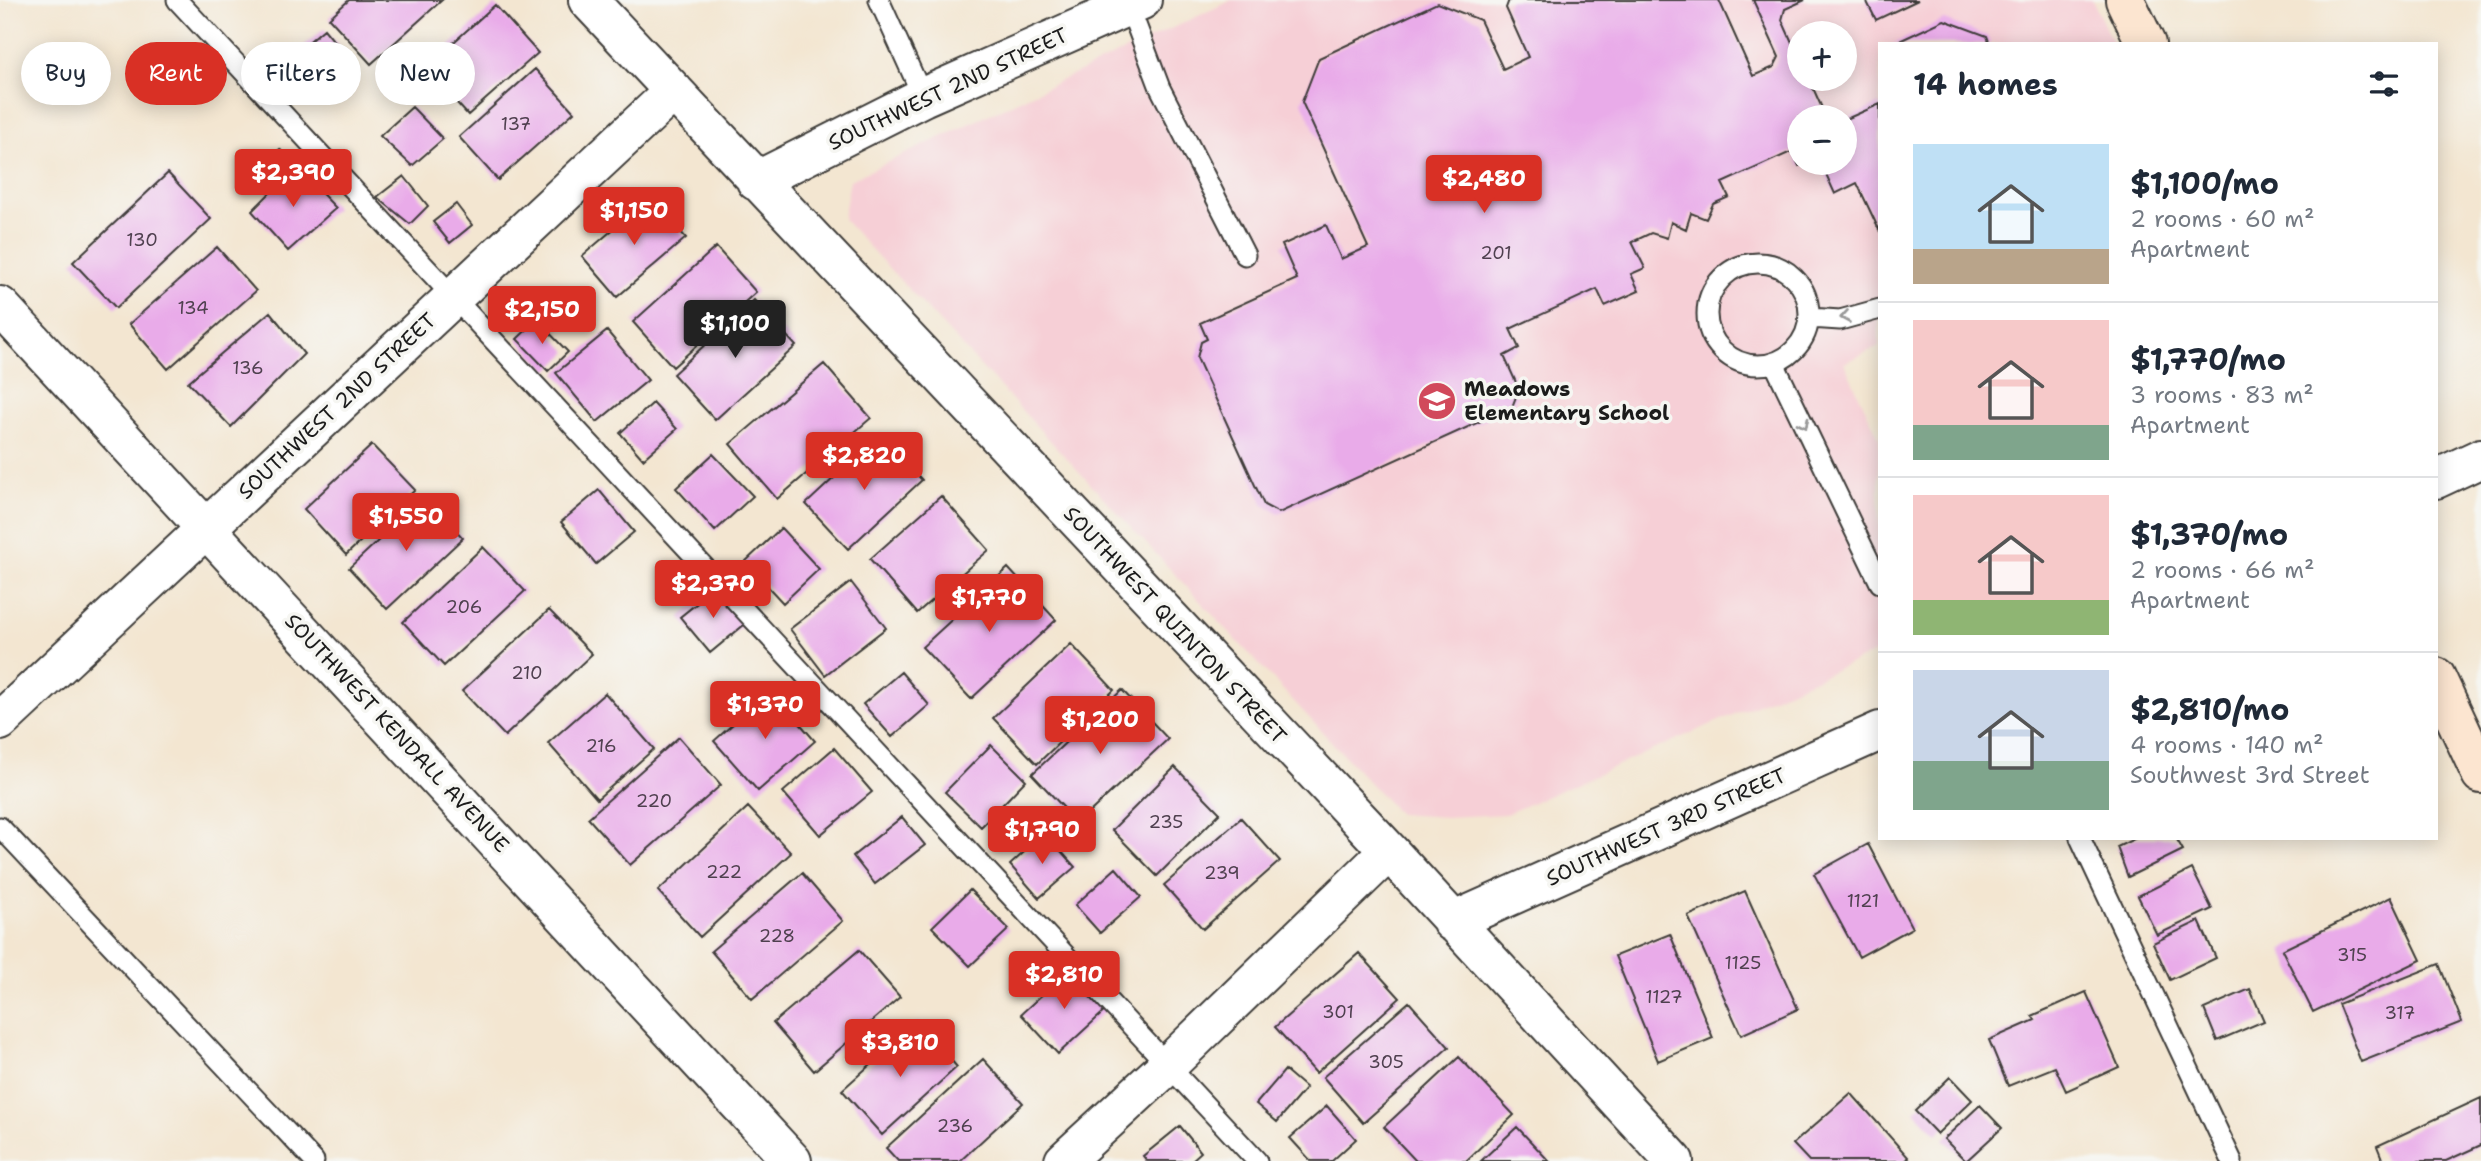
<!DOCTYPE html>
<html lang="en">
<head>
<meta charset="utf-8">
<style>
	:root { --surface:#fff; --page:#f6f6f7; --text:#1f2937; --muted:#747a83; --line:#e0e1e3; --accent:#d93025 }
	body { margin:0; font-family:"Shantell Sans",sans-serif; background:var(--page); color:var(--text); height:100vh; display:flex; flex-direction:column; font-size:26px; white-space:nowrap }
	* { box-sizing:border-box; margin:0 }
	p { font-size:23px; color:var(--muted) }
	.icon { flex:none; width:38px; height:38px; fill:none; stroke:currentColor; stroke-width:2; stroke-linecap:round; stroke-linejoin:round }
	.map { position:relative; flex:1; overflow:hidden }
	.sheet { position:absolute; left:1878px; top:42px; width:560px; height:798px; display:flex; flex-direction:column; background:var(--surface); border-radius:0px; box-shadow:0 4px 18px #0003 }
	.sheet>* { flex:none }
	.guide { position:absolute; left:21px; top:42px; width:665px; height:63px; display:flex; gap:14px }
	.tools { position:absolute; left:1787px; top:21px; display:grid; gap:14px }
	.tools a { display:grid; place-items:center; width:70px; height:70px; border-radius:50%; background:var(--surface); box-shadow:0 4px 18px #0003; font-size:35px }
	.price { position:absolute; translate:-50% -60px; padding:0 16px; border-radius:7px; background:var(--accent); color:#fff; font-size:23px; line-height:46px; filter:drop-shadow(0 2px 4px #0008) }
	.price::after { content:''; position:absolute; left:50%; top:42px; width:21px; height:16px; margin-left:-10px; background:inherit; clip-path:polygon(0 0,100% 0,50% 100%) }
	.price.selected { background:#222; color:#fff }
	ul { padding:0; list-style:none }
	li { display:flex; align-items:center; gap:21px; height:175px; padding:0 35px }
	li+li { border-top:2px solid var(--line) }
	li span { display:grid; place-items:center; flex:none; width:196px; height:140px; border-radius:0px; color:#555 }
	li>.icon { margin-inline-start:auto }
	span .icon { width:84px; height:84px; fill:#fffc; stroke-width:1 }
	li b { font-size:30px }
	h2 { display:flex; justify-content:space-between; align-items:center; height:84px; padding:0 35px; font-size:30px }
	.chip { padding:0 24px; border-radius:32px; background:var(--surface); box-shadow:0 4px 18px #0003; font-size:24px; line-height:63px }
	.chip.selected { background:var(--accent); color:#fff }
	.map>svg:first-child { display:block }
</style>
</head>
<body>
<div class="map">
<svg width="2481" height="1161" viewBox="0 0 2481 1161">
	<rect width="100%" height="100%" fill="#f6f6f2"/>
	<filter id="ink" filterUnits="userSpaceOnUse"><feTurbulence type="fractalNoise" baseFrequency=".0143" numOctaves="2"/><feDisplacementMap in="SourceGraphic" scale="14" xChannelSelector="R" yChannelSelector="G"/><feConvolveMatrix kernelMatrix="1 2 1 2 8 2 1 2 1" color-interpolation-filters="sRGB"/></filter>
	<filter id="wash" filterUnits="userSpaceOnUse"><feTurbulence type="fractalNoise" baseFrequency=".00686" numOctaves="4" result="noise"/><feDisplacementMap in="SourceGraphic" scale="28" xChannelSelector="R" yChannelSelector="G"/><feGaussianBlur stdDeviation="1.57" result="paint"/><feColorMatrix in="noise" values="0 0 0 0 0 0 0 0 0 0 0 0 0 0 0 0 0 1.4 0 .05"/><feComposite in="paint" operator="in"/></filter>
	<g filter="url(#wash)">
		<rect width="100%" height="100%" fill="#f3e6d1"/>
		<path fill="#f6cfd6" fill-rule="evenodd" d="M1232,0H2092L2113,44H1880L1879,346L1844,363L1879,438V651L1506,814L1446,817L1399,814L843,219L850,180ZM1799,33H1844V79H1799ZM1799,117H1844V163H1799Z"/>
		<g id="blocks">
			<path fill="#e9abe9" d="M349,0H442L371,64L329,18Z
				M1509,0H1719L1753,76L1774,67L1779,57L1753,0H1805L1785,9L1782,20L1799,58V79H1809L1826,117H1799V163H1806L1799,166L1793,151L1722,183L1729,197L1713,204L1706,219L1691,213L1686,229L1671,222L1667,238L1651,233L1632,242L1645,268L1631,274L1639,291L1605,306L1597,289L1510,329L1519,348L1504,356L1519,389L1512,407L1279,513L1264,505L1197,358L1201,342L1207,339L1200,323L1297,279L1282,245L1326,225L1341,259L1368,247L1302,102L1319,58L1437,3L1480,20L1503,69L1528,57L1506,8Z
				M1866,0H1918L1876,20Z
				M495,5L538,53L468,115L425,68Z
				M1944,20L1987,36L1990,44H1893Z
				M324,29L342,51L303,84L285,62Z
				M535,69L574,112L498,180L459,137Z
				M1880,104V232L1857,183L1835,194L1821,163H1844V120Z
				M412,107L443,139L412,166L380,136Z
				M280,149L294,168L268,192L251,175Z
				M296,167L336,208L288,251L252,211Z
				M168,173L211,219L116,308L73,262Z
				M404,176L428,206L410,224L377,197Z
				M651,197L686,238L617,297L582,256Z
				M456,204L472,225L450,243L433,222Z
				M217,247L256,291L168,369L129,324Z
				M716,247L756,292L673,367L633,322Z
				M754,300L796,346L715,420L673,374Z
				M270,312L304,354L231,427L188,382Z
				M537,320L568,352L548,371L517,339Z
				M607,331L648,380L597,422L556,373Z
				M824,364L871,418L777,499L730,444Z
				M653,403L677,429L643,459L620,433Z
				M880,435L922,480L848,549L806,504Z
				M372,445L415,490L346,555L304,509Z
				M713,454L753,496L715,531L676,488Z
				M599,490L634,532L596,564L561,522Z
				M941,496L989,550L917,613L870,559Z
				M425,497L463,538L387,609L349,568Z
				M781,528L819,569L783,603L745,562Z
				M483,547L525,591L444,666L403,622Z
				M1008,568L1056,620L971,699L922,647Z
				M851,582L886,628L825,675L790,629Z
				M716,588L745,624L710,653L680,617Z
				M549,610L592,654L505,736L462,691Z
				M1071,644L1114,690L1037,764L993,718Z
				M901,672L929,705L892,737L863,704Z
				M771,690L815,741L758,791L714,741Z
				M1122,690L1168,739L1078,823L1032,774Z
				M605,693L654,749L597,799L548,743Z
				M679,737L721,785L630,865L588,818Z
				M991,745L1026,780L981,827L945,792Z
				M834,748L872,792L820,835L783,792Z
				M1175,767L1220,813L1157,876L1112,830Z
				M748,807L791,853L700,937L658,891Z
				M902,817L925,845L875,884L853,856Z
				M1241,818L1280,861L1203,929L1164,885Z
				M1045,833L1075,867L1039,898L1010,865Z
				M2136,838H2176L2183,850L2128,877L2117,847Z
				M1868,844L1912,928L1859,957L1814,874Z
				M1116,868L1141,897L1100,933L1075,905Z
				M2192,869L2212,909L2157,935L2138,896Z
				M802,873L843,921L752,999L711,951Z
				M970,890L1009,929L970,966L932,927Z
				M1745,891L1798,1009L1741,1035L1688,916Z
				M2391,897L2421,960L2313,1012L2282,950Z
				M2199,921L2216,958L2170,980L2153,943Z
				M1670,934L1713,1038L1658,1061L1615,956Z
				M859,950L900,997L814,1071L773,1023Z
				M1359,953L1400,998L1316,1073L1275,1027Z
				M2439,964L2462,1022L2361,1062L2338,1004Z
				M1070,969L1107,1009L1058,1054L1021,1014Z
				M2250,989L2264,1021L2217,1041L2204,1009Z
				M2086,992L2119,1067L2066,1091L2055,1067L2008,1086L1989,1040L2035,1020L2032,1016Z
				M1409,1002L1449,1047L1363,1123L1323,1077Z
				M918,1022L957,1067L882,1135L842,1090Z
				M1459,1057L1514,1115L1466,1161H1416L1384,1127Z
				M983,1059L1023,1103L960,1161H898L886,1148Z
				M1285,1070L1306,1088L1277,1122L1256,1104Z
				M1950,1077L1972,1100L1937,1134L1915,1111Z
				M1851,1093L1909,1158L1905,1161H1809L1793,1144Z
				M2481,1098V1145L2446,1161H2383L2377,1146Z
				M1980,1105L2002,1128L1966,1161L1944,1139Z
				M1327,1106L1356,1139L1332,1161H1311L1290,1138Z
				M1180,1126L1201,1152L1191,1161H1147L1143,1156Z
				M1517,1127L1549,1161H1481Z"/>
		</g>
	</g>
	<g filter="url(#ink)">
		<use href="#blocks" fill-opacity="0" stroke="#3c3a37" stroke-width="2"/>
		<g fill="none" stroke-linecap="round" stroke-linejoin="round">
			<g stroke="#3c3a37" stroke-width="23">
				<path id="lane" d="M177,0L1257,1161
					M879,0L923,97
					M1129,6L1160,88L1245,255
					M1707 314a51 51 0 1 1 102 0a51 51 0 1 1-102 0Z
					M1810,318L1840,320L1880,309
					M1774,363L1880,583
					M0,827L314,1161
					M2080,838L2232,1161"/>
			</g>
			<g stroke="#3c3a37" stroke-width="42">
				<path id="street" d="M588,0L1389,851L1674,1161
					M756,181L923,97L1142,0
					M0,306L792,1161
					M2436,479L2481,458
					M0,721L674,91
					M1452,922L1880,731
					M1064,1161L1168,1065L1389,851"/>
			</g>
			<g stroke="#3c3a37" stroke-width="42">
				<path id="secondary" d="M2125,0L2146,44
					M2436,677L2481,774"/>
			</g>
			<use href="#lane" stroke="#fff" stroke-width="19"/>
			<use href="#street" stroke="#fff" stroke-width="38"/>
			<use href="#secondary" stroke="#fce5d0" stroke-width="38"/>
		</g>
		<defs><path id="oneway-chevron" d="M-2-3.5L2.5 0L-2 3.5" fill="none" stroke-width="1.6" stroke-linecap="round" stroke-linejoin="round" transform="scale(1.75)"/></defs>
		<g stroke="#999">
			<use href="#oneway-chevron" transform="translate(1845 317) rotate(171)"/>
			<use href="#oneway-chevron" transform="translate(1804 424) rotate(64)"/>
		</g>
	</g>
	<defs>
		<g id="school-disc" transform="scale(2.0125)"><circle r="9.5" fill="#d1495b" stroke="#f6f6f2"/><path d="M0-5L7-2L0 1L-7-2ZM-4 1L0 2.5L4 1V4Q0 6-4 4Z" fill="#fff"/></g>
	</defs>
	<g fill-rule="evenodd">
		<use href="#school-disc" x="1437" y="401"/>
	</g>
	<g text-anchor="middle" stroke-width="7" stroke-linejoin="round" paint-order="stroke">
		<g font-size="18" fill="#4f404f">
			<text x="516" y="130">137</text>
			<text x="142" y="246">130</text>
			<text x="1496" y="259">201</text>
			<text x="193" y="314">134</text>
			<text x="248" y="374">136</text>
			<text x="464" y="613">206</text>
			<text x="527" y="679">210</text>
			<text x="601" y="752">216</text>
			<text x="654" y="807">220</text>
			<text x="1166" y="828">235</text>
			<text x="724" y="878">222</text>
			<text x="1222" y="879">239</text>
			<text x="1863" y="907">1121</text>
			<text x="777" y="942">228</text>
			<text x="2352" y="961">315</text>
			<text x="1743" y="969">1125</text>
			<text x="1664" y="1003">1127</text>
			<text x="1338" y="1018">301</text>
			<text x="2400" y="1019">317</text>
			<text x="1386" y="1068">305</text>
			<text x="955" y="1132">236</text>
		</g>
		<g font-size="21" fill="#1c1c1c" stroke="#f6f6f2">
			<text transform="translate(948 89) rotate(-25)" y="7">SOUTHWEST 2ND STREET</text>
			<text transform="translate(337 406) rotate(-43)" y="7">SOUTHWEST 2ND STREET</text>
			<text transform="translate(1175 625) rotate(47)" y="7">SOUTHWEST QUINTON STREET</text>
			<text transform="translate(397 733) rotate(47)" y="7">SOUTHWEST KENDALL AVENUE</text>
			<text transform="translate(1666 827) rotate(-24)" y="7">SOUTHWEST 3RD STREET</text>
		</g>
		<g font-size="21" font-weight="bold" fill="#1c1c1c" stroke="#f6f6f2" text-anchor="start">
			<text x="1464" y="396">Meadows<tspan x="1464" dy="24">Elementary School</tspan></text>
		</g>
	</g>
</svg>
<div class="tools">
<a>+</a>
<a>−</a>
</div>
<b class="price" style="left:293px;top:209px">$2,390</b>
<b class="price" style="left:1484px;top:215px">$2,480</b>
<b class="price" style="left:634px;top:247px">$1,150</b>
<b class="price" style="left:542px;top:346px">$2,150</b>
<b class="price selected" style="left:735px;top:360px">$1,100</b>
<b class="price" style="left:864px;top:492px">$2,820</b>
<b class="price" style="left:406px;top:553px">$1,550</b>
<b class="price" style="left:713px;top:620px">$2,370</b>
<b class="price" style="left:989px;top:634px">$1,770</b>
<b class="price" style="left:765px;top:741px">$1,370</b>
<b class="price" style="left:1100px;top:756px">$1,200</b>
<b class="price" style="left:1042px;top:866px">$1,790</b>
<b class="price" style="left:1064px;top:1011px">$2,810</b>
<b class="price" style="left:900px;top:1079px">$3,810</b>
<div class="guide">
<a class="chip">Buy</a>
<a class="chip selected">Rent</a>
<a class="chip">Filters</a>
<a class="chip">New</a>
</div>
<section class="sheet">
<h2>14 homes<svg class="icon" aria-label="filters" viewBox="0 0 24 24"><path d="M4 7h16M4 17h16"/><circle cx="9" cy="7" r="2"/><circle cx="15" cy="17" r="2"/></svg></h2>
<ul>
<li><span style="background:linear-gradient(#bfe0f5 75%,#b9a48a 0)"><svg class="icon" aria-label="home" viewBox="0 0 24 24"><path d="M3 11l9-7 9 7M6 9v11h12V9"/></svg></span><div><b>$1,100/mo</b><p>2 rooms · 60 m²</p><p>Apartment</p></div></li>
<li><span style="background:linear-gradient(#f6c9c9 75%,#7fa58c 0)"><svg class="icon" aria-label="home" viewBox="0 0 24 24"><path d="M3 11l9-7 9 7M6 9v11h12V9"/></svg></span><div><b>$1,770/mo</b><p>3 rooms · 83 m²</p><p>Apartment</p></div></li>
<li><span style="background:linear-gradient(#f6c9c9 75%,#8fb573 0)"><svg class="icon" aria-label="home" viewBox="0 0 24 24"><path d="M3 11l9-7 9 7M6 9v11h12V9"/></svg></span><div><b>$1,370/mo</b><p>2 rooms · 66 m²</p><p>Apartment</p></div></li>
<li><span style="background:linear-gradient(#c9d6e8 65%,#7fa58c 0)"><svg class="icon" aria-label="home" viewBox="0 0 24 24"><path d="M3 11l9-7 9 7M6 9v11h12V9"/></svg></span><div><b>$2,810/mo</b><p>4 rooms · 140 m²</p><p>Southwest 3rd Street</p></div></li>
</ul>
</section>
</div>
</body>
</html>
